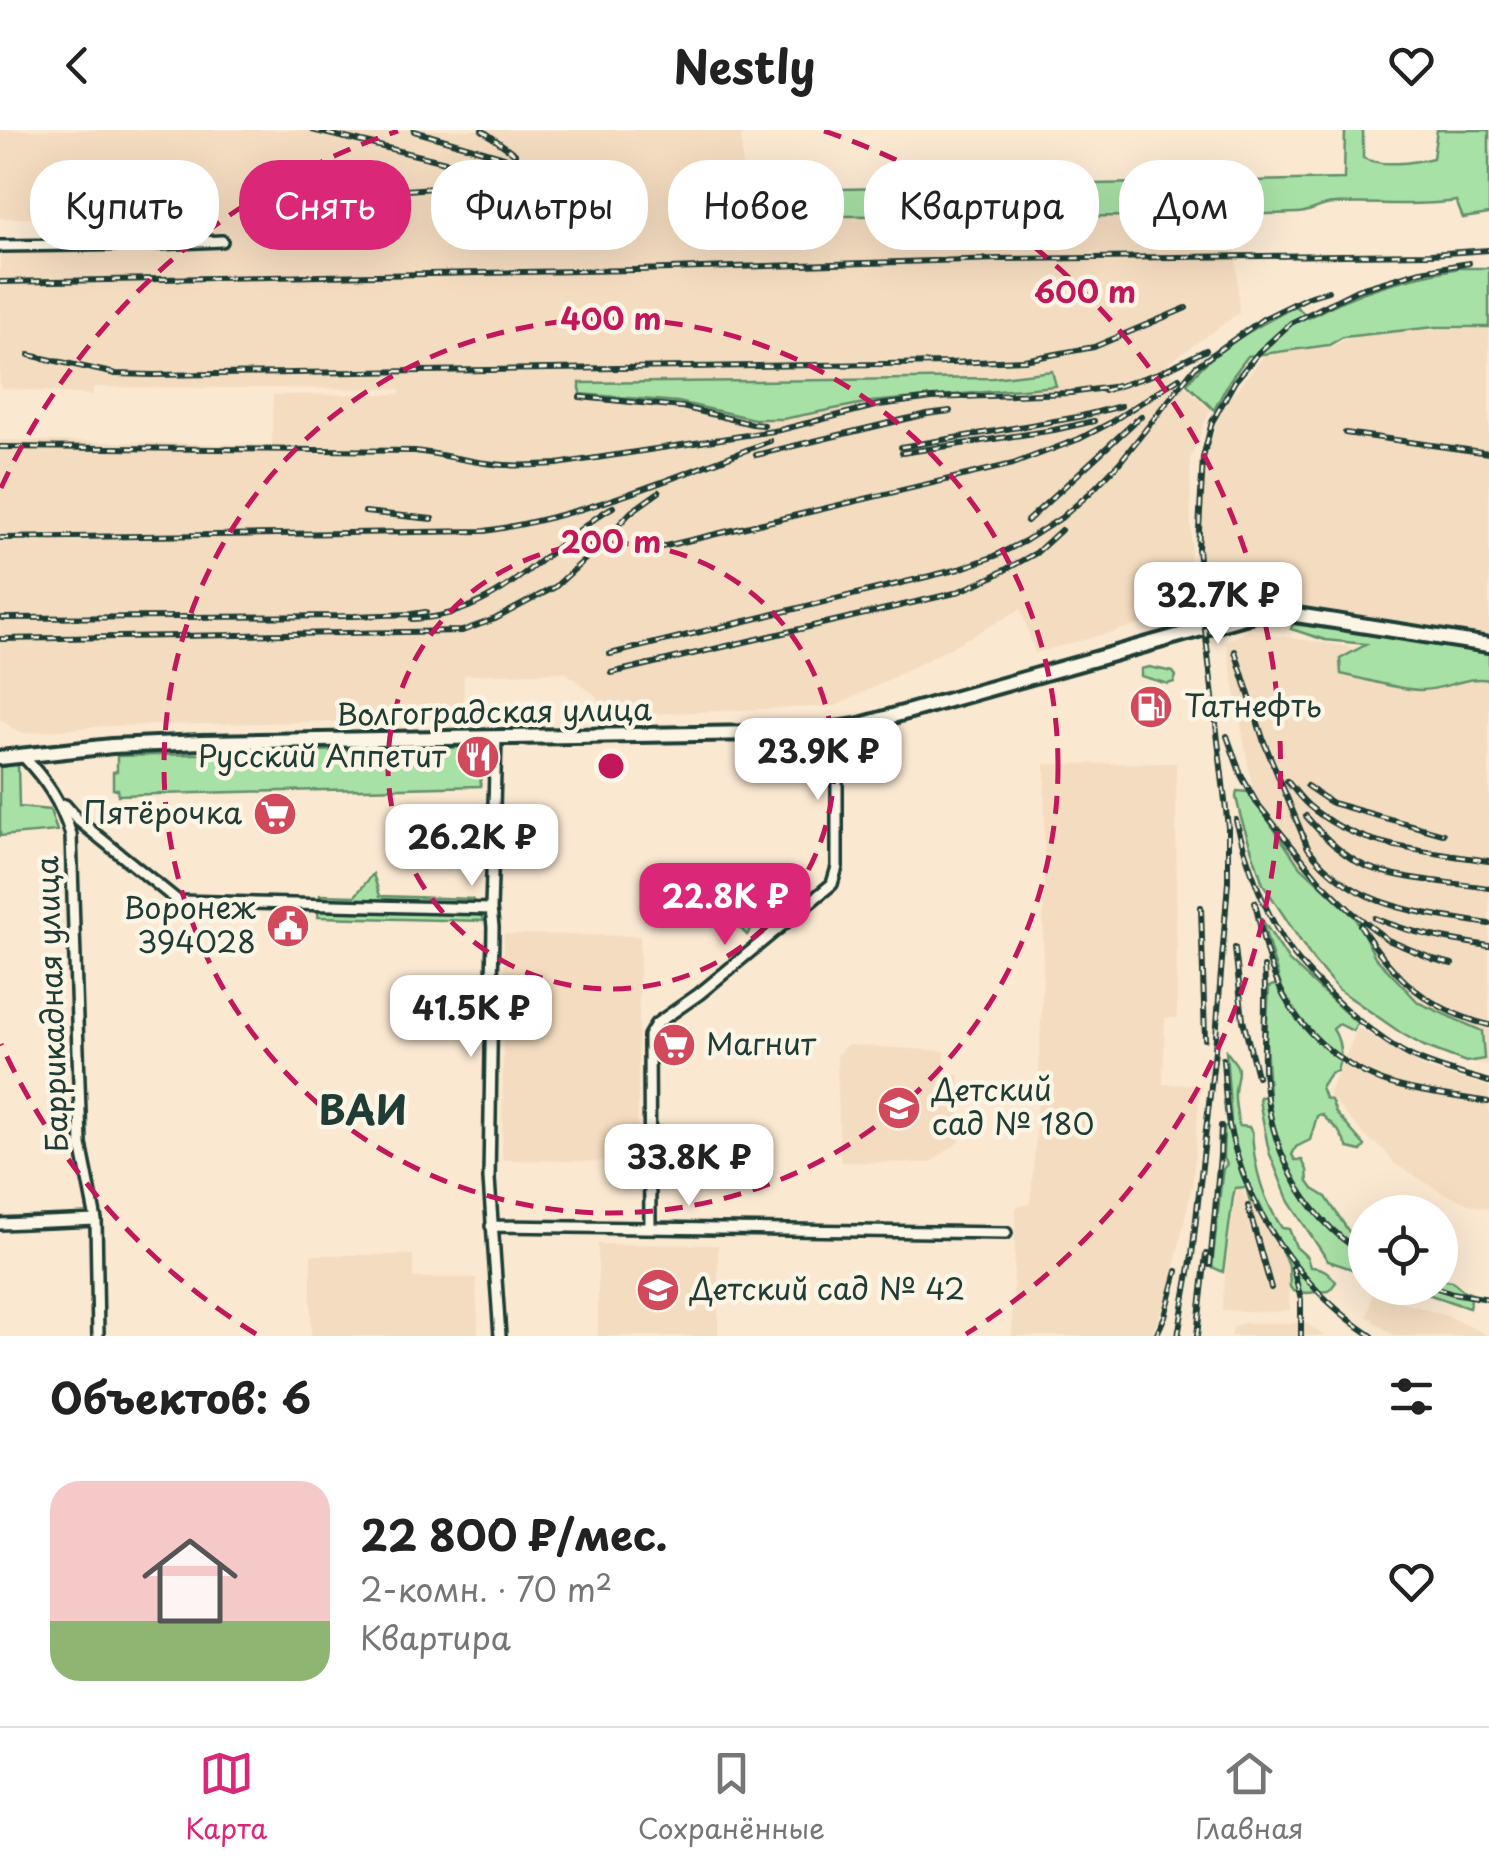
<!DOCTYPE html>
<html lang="ru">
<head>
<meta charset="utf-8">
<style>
	:root { --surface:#fff; --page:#f6f6f6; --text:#222; --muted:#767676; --line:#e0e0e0; --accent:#db2777 }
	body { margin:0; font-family:"Playpen Sans",sans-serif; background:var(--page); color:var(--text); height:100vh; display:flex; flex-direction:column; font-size:38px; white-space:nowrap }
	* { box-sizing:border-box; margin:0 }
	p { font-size:32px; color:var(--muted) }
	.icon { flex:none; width:55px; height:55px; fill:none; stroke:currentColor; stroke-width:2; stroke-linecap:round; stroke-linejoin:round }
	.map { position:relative; height:1206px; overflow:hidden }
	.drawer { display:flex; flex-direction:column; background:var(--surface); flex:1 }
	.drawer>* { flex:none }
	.banner { position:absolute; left:30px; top:30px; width:1430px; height:90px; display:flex; gap:20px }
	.buttons { position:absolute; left:1348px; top:1065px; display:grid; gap:20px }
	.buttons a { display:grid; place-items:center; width:110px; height:110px; border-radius:50%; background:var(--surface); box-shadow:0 10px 40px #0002; font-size:50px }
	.price { position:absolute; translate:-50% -85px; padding:0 22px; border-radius:20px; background:#fff; color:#222; font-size:32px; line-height:65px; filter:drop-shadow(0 2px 5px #0008) }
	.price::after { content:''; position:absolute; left:50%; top:60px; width:30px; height:22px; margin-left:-15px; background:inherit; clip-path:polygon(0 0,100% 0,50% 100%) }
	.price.selected { background:var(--accent); color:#fff }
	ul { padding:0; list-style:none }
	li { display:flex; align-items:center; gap:30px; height:250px; padding:0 50px }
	li span { display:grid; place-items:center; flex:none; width:280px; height:200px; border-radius:30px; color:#555 }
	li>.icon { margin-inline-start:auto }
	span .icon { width:120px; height:120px; fill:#fffc; stroke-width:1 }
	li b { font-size:42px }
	h2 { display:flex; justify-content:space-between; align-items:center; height:120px; padding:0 50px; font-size:42px }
	.pill { padding:0 35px; border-radius:40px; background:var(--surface); box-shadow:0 10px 40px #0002; font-size:35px; line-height:90px }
	.pill.selected { background:var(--accent); color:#fff }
	header { display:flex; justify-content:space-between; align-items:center; height:130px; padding:0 50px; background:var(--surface); font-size:45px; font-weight:700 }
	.dock { display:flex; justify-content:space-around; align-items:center; height:140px; border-top:2px solid var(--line); background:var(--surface); font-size:28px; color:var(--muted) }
	.dock a { display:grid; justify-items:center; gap:5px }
	.dock .selected { color:var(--accent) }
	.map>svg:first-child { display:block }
</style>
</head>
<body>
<header><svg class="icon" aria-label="back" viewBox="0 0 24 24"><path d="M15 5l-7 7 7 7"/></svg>Nestly<svg class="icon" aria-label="heart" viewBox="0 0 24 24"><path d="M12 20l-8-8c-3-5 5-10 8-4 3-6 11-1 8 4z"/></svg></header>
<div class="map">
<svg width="1489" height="1206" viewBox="0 0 1489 1206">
	<rect width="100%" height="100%" fill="#fae8d1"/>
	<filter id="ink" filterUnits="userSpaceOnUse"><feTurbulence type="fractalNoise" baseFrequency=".01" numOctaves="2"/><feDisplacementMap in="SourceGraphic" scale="20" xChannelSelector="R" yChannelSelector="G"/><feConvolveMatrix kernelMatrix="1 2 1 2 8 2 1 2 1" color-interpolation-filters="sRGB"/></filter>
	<g filter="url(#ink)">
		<path fill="#f4dcc0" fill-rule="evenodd" d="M0,0H741L743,61L736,62L873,84L1111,87L1234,85L1239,183L1164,236L1210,280L1190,329L1192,480L1035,523L1021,479L931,528L836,576L599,586L600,576L596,566L565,542L464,545L463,589L104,596L25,603L16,601L0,589V310L272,315L273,265L399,264L400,259L94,257L92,265L0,258V121L43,119L42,88H0ZM1052,241L1055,256L870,272L783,289H754L580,254L993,248Z
			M1489,198V504L1301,477H1251L1201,488L1196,415L1203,340L1220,280L1267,222L1331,217L1350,207L1373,202Z
			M1248,501L1489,539V935L1466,932L1262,738L1243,660L1252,656L1226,511Z
			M1176,633L1177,888H1165L1163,954L1200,955L1193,1050L1169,1162L1151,1206H1012L1016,1077L1030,1074L1036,1006L1043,848L1045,634Z
			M504,804L640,806L637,1032L502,1030Z
			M1358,898L1427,939L1489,957V1079L1469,1074L1443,1063L1395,1034L1384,1020L1365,1006L1328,964Z
			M846,915L945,921L944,944L959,945L960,1011L930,1033L840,1032L837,926Z
			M1237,1059H1242L1248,1074H1254L1287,1135L1290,1180L1273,1182L1222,1180L1227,1125Z
			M598,1114L718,1115V1206H598Z
			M311,1125H413V1148H476L478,1206H311Z
			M1373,1163L1450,1187L1489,1206H1395L1374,1192V1189L1367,1187Z
			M1242,1193H1306L1325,1206H1231L1233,1198Z"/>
		<path fill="#a8e1a5" stroke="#648f6c" stroke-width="2.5" d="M1345,0H1363V28C1381,37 1413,33 1433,28L1437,0H1489V84L1463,88L1456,71C1416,77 1375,72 1334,74C1321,74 1310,83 1297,83C1114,90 930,83 746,87L736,61L1344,49Z
			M1459,138H1489V197H1435L1343,207L1329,215L1248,226L1230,250L1214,280L1187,254C1211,220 1260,195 1296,176L1309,188C1358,159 1403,149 1459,138Z
			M1052,241L1056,256L870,272L783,289H754L678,272L580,264V253L993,248Z
			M1293,494L1489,521V550C1465,545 1444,561 1419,560C1395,559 1365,549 1341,544L1340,529L1367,514L1325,510L1291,499Z
			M1149,537L1173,542L1176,546L1174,552L1168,554L1141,546V539Z
			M478,617L481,656L118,665V659H113V642L117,641V626Z
			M18,634L19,677L50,680L57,701L0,706V637Z
			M1237,661L1249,662L1298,734L1355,787L1375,827L1419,873L1482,901L1484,929L1466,932L1424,916L1401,903L1338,859L1313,830L1263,754L1241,688L1236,667Z
			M373,744L380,766L472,769L484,791L318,787L320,765L355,766Z
			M760,781V786L747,805L730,788V782Z
			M1261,788L1289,831L1357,893L1353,901L1339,894L1333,899C1341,912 1342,927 1337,941L1330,943L1321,957L1325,968L1331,970L1336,983L1365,1016L1361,1021L1348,1018L1338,1000L1321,984L1317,986L1310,1010L1296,1017L1292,1025L1295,1030H1302L1307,1040L1308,1052L1313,1059L1326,1067L1351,1105L1357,1104L1365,1110V1139L1359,1136L1355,1140L1328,1131L1289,1072L1269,1022L1259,970L1260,967L1269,966L1266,910L1269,857L1280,853Z
			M1226,921C1243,942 1238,936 1235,961C1234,972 1237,985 1239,996L1249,997L1252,1003C1254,1036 1263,1070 1282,1098L1289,1099L1296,1117L1307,1127L1310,1137C1323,1137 1329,1142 1336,1152L1329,1161L1307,1163L1293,1161L1290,1157L1289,1137L1259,1073L1250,1072L1246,1057L1235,1058L1233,1067L1223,1142L1212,1137L1222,1045L1223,1039L1227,1034L1223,1026L1224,998L1231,991Z
			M1440,1149L1452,1151L1464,1161L1472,1164L1469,1178L1410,1158H1440Z"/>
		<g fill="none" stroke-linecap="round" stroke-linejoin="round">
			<g stroke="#1f3d34" stroke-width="16">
				<path id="minor" d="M0,116L154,114L222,111
					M496,608L491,779L493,797L489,1049L500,1206
					M22,625C46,650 61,672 71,705L81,1014L96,1090L98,1206
					M65,675L79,691L178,771L491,779
					M0,1094L96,1090
					M491,1096L1006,1103
					M650,1098L649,906L656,894L699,864L832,754L837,737V599"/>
			</g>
			<g stroke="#1f3d34" stroke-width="20">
				<path id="secondary" d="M0,628L112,616L201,612L814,602L857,596L1255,484H1290L1489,515"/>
			</g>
			<use href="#minor" stroke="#fcf5e5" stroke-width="9"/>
			<use href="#secondary" stroke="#fcf5e5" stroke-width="12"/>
			<g stroke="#1f3d34" stroke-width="6">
				<path id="rail" d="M312,0L508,47L602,76L504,27L414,1
					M482,0L515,24
					M392,61L505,53
					M602,76L629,85
					M0,152L636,140L999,129L1431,124L1489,120
					M29,225L116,244L153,245L950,233L1024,230L1094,217L1186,178
					M1104,261L1161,242L1206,220
					M580,267L682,277L752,294L764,295
					M1345,303L1489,323
					M0,317L415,321C442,324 468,332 494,334C515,337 536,335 557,334L780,300L879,275L932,268L1070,263L1118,256
					M901,317L1078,287L1121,276
					M902,323L1054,300L1094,291
					M756,325L927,284L950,281
					M365,382L432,389
					M1027,391L1141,286
					M0,408L485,401C585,386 677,346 770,311
					M657,418L1013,334L1079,309L1108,294L1179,248
					M2,488L354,486L412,484L426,482
					M412,489C482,487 522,444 574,404C587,395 599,384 613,377
					M1,509L462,501L495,489L555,457L592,423L631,382L659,362
					M1235,521L1264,612L1308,718C1354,779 1419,782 1489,794
					M610,524L959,439L995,426L1025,411L1061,388L1090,363L1120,332L1195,237L1263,189L1308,167L1328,161
					M611,543L955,463L990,448L1036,423L1061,400
					M1227,606L1241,645L1256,672L1321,752L1352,782L1388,810L1433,829L1452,834
					M1287,651C1294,659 1300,668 1308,675C1358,719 1427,721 1489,731
					M1307,656L1332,673L1443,704
					M1306,686C1321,704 1343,726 1365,736C1396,749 1455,753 1489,758
					M1236,690C1248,736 1265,786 1293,824C1311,847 1331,866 1352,885C1369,899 1389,915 1409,925C1434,937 1462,944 1489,952
					M1255,772C1261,799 1266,828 1278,854C1297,898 1338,934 1382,951C1413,962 1455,966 1488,972
					M1201,777L1205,909
					M1375,788C1412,804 1450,810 1489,816
					M1360,795C1393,847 1428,880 1489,895
					M1235,818L1243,890L1257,946
					M1264,837C1267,871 1263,905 1264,939C1268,1015 1300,1084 1365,1125
					M1223,929C1225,952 1225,977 1230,999C1248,1083 1301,1159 1372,1206
					M1248,1076L1271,1158
					M1210,1135L1220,1026L1221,996
					M1293,1138L1301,1170V1206
					M1437,1158L1453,1163L1489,1169
					M1156,1206L1165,1186L1177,1141
					M1178,1206L1192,1125L1215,920L1228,752V697L1205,499L1198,418L1203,328L1212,292L1235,251L1259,222L1291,193L1357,160L1421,141L1469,133
					M1197,1206L1206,1124"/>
			</g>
			<use href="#rail" stroke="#fcf5e5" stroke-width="2.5" stroke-dasharray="8" stroke-linecap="butt"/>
		</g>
	</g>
	<g fill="none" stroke="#c2185b" stroke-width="5" stroke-dasharray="18 12">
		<circle cx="611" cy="636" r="223"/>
		<circle cx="611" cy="636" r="447"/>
		<path d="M256 1204A670 670 0 0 1 1 914M1 358A670 670 0 0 1 398 1M824 1A670 670 0 0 1 966 1204"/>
	</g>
	<defs>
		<g id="fuel-disc" transform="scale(2.25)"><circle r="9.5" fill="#d1495b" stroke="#fcf5e5"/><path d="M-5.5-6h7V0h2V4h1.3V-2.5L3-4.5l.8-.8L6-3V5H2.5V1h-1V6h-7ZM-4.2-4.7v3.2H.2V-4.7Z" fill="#fff"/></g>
		<g id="restaurant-disc" transform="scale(2.25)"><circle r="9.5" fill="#d1495b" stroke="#fcf5e5"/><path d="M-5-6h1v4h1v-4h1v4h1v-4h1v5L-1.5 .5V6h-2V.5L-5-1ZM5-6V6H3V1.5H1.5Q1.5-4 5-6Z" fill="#fff"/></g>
		<g id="supermarket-disc" transform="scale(2.25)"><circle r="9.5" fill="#d1495b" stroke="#fcf5e5"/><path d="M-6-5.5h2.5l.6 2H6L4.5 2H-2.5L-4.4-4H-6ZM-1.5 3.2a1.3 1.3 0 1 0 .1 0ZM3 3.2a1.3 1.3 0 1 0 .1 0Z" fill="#fff"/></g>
		<g id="civic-disc" transform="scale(2.25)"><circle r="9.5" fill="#d1495b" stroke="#fcf5e5"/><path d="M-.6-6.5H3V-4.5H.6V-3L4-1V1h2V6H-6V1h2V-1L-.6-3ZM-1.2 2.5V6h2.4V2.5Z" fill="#fff"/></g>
		<g id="school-disc" transform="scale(2.25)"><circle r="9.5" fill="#d1495b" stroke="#fcf5e5"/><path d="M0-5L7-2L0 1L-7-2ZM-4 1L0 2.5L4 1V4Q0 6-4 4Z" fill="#fff"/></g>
	</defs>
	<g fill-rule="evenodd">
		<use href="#fuel-disc" x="1151" y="577"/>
		<use href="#restaurant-disc" x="478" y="627"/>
		<use href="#supermarket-disc" x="275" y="684"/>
		<use href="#civic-disc" x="288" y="796"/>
		<use href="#supermarket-disc" x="674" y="915"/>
		<use href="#school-disc" x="899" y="978"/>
		<use href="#school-disc" x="658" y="1160"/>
	</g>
	<g text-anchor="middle" stroke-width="9" stroke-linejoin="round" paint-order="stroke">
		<g font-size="30" fill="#1f3d34" stroke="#fcf5e5" text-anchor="start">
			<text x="1184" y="587">Татнефть</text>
			<text x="446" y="637" text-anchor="end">Русский Аппетит</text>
			<text x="242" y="694" text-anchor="end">Пятёрочка</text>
			<text x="256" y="789" text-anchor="end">Воронеж<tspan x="256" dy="34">394028</tspan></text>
			<text x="706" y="925">Магнит</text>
			<text x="932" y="971">Детский<tspan x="932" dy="34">сад № 180</tspan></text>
			<text x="690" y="1170">Детский сад № 42</text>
		</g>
		<g font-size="30" fill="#1f3d34" stroke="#fcf5e5">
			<text transform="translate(494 583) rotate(-1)" y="10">Волгоградская улица</text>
			<text transform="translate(53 874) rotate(-92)" y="10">Баррикадная улица</text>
		</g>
		<g font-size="40" font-weight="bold" fill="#1f3d34" stroke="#fcf5e5">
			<text x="363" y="995">ВАИ</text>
		</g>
	</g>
	<circle cx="611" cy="636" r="15" fill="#c2185b" stroke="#fcf5e5" stroke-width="5"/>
	<g font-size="30" text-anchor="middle" font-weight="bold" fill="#c2185b" stroke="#fcf5e5" stroke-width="9" stroke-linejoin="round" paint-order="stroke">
		<text x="1085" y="173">600 m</text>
		<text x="611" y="200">400 m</text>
		<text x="611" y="423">200 m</text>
	</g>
</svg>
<div class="buttons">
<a><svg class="icon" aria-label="locate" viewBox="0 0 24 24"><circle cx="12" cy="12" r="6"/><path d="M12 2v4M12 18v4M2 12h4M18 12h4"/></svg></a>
</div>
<b class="price" style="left:1218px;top:517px">32.7K ₽</b>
<b class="price" style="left:818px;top:673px">23.9K ₽</b>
<b class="price" style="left:472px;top:759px">26.2K ₽</b>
<b class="price selected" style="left:725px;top:818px">22.8K ₽</b>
<b class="price" style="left:471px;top:930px">41.5K ₽</b>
<b class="price" style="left:689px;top:1079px">33.8K ₽</b>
<div class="banner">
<a class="pill">Купить</a>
<a class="pill selected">Снять</a>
<a class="pill">Фильтры</a>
<a class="pill">Новое</a>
<a class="pill">Квартира</a>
<a class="pill">Дом</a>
</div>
</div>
<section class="drawer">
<h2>Объектов: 6<svg class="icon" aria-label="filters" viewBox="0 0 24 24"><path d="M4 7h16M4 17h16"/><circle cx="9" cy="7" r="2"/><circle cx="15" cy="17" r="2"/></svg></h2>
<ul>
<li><span style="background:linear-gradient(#f6c9c9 70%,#8fb573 0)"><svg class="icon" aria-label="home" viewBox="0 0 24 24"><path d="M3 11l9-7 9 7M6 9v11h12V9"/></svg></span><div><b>22 800 ₽/мес.</b><p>2-комн. · 70 m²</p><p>Квартира</p></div><svg class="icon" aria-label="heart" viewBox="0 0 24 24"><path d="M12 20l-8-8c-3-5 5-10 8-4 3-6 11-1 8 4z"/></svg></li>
</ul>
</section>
<nav class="dock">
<a class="selected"><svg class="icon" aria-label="map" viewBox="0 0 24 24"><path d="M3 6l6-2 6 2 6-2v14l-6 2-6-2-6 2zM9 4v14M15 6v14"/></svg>Карта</a>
<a><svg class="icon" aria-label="saved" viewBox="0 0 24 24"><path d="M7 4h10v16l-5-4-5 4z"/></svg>Сохранённые</a>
<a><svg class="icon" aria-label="home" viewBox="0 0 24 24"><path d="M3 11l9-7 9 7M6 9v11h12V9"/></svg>Главная</a>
</nav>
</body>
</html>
